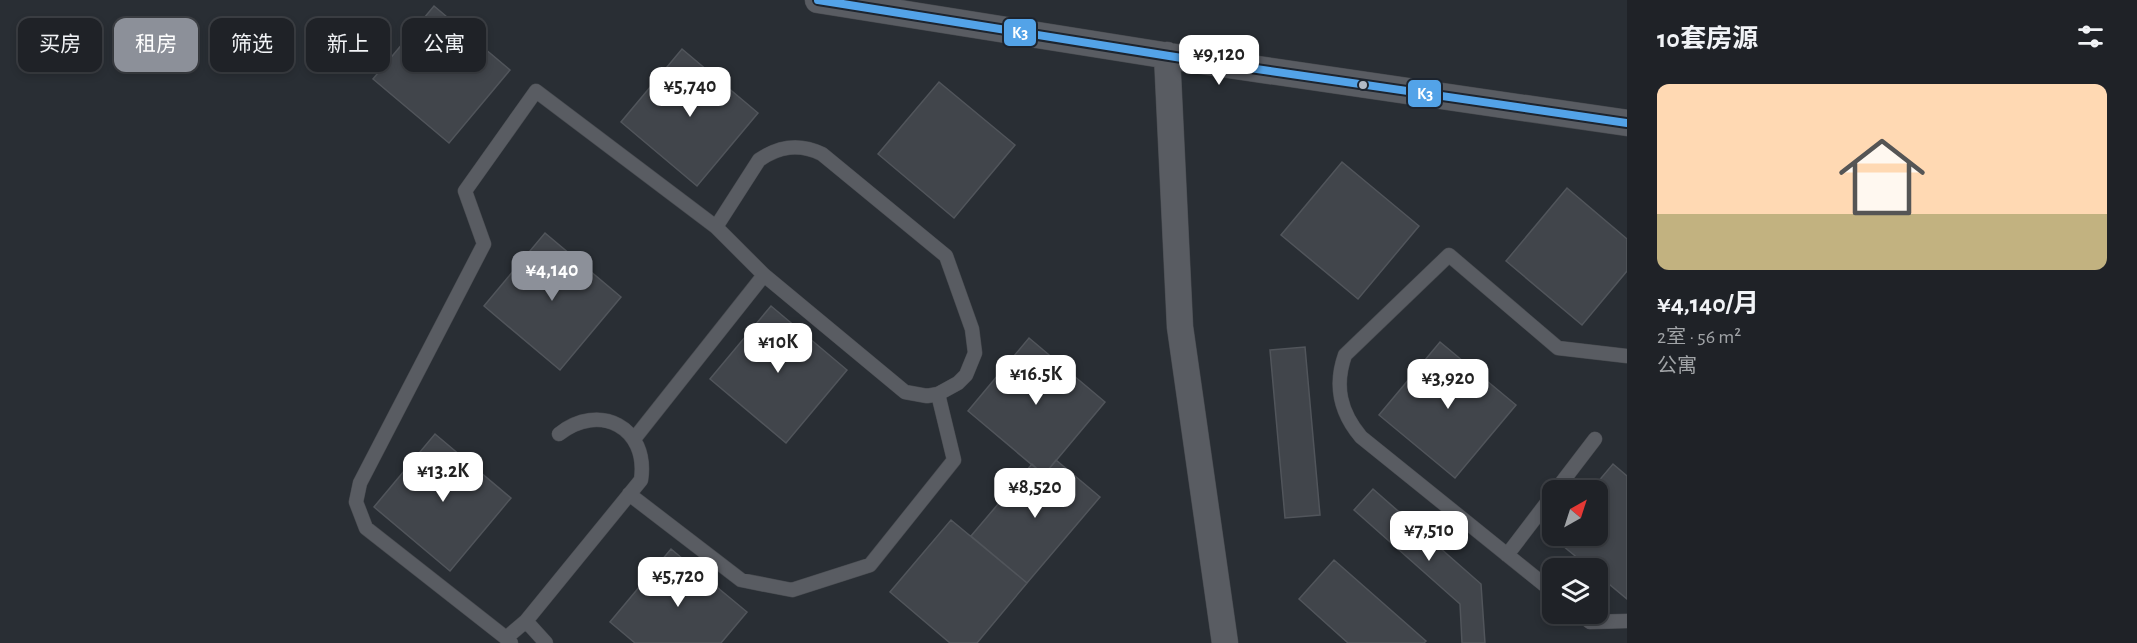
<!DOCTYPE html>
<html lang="zh">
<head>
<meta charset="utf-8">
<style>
	:root { --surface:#1f2227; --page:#2c2f33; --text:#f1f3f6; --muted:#a1a4a7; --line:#3c3f44; --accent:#8c9099 }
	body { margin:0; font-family:"Alegreya Sans","Noto Sans SC",sans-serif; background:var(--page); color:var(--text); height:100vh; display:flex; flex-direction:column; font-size:22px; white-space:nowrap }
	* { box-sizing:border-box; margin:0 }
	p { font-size:20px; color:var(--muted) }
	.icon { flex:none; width:33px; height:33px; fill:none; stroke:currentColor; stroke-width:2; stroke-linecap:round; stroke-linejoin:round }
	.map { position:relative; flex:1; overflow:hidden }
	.sheet { display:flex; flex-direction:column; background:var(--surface); width:510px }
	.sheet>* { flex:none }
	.hud { position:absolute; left:18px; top:18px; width:570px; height:54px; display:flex; gap:12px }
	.needle { width:39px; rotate:39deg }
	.controls { position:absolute; left:1542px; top:480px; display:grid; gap:12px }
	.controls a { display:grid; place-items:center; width:66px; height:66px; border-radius:12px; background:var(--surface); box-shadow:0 3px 9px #0003,0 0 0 2px var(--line); font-size:30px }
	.price { position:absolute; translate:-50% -51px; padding:0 14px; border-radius:12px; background:#fff; color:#222; font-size:20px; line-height:39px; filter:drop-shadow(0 2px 3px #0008) }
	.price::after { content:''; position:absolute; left:50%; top:36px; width:18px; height:14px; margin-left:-9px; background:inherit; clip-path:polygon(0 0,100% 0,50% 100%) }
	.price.selected { background:var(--accent); color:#fff }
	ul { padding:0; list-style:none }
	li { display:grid; align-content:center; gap:12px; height:318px; padding:0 30px }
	li span { display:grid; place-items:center; height:186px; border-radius:12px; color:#555 }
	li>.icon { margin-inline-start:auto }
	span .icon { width:108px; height:108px; fill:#fffc; stroke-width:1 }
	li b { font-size:26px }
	h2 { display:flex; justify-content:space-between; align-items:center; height:72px; padding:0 30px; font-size:26px }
	.tag { padding:0 21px; border-radius:12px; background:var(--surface); box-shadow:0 3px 9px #0003,0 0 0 2px var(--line); font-size:21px; line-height:54px }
	.tag.selected { background:var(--accent); color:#fff }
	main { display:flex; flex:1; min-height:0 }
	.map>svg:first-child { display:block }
</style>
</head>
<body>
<main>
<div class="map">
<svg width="1627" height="643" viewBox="0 0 1627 643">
	<rect width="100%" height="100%" fill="#292e34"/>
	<path fill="#41454b" stroke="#51555b" stroke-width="1.5" d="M434,6L510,70L449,143L373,79Z
		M682,49L758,113L697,186L621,122Z
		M939,82L1015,145L954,218L878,154Z
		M1342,162L1419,226L1358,299L1281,235Z
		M1567,188L1627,239V271L1582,325L1506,261Z
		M545,233L621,297L560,370L484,306Z
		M771,306L847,370L786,443L710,379Z
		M1029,338L1105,402L1044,475L968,411Z
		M1440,342L1516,405L1455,478L1379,415Z
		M1305,347L1320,515L1285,518L1270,350Z
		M435,434L511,498L450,571L374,507Z
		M1056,460L1100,497L1027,583L971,536L1032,464L1044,475Z
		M1613,464L1627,476V599L1598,575V568H1590L1552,537L1598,536V490H1591Z
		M1373,489L1481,584L1485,643H1462L1460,604L1354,510Z
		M951,520L1027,583L977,643H950L890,592Z
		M671,549L747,612L721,643H635L610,622Z
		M1334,560L1426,641L1424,643H1348L1299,599Z"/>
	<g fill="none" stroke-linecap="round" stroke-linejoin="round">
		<g stroke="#474a4f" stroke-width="15">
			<path id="lane" d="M634,439L764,275
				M1556,490L1595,439
				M629,494L741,580L792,590L870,565L954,460L938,394
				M1507,555L1552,496
				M1552,591L1361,437C1340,412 1334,386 1345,355L1449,255L1558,348L1627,356
				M1580,614L1590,622L1627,621
				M526,621L641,480C649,427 599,402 559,434
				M506,638L366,528L356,502L360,483L484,244L465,191L536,91L716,227L764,275L905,392L927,396L938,394L958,383L966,375L975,353L972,329L946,256L822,154C799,143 779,146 759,160L716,227
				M511,643L506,638L526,621L546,643"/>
		</g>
		<g stroke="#474a4f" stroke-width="27">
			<path id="street" d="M818,0L1188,59L1627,123
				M1167,55L1180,327L1225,643"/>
		</g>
		<use href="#lane" stroke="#595c62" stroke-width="14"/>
		<use href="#street" stroke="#595c62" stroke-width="26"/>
		<g stroke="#1d242e" stroke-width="12">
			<path id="bus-1" d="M818,0L1188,59L1627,123"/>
		</g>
		<use href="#bus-1" stroke="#53a3e8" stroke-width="8"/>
	</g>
	<circle fill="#b3bac5" stroke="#1d242e" stroke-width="2" cx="1363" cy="85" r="5"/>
	<g stroke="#1d242e" stroke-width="2">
		<rect x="1003" y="18" width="34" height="29" rx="6" fill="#53a3e8"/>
		<rect x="1407" y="79" width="35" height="29" rx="6" fill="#53a3e8"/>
	</g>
	<g font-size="16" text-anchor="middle" font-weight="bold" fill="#fff">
		<text x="1020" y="38">K3</text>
		<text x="1425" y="99">K3</text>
	</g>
</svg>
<div class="controls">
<a><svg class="needle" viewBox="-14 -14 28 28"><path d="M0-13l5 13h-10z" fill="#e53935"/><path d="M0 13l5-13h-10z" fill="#a1a4a7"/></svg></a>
<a><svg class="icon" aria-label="layers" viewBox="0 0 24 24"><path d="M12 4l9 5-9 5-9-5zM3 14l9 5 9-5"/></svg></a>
</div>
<b class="price" style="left:1219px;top:86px">¥9,120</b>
<b class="price" style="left:690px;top:118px">¥5,740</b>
<b class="price selected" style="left:552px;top:302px">¥4,140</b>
<b class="price" style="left:778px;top:374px">¥10K</b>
<b class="price" style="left:1036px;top:406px">¥16.5K</b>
<b class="price" style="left:1448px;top:410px">¥3,920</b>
<b class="price" style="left:443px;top:503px">¥13.2K</b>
<b class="price" style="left:1035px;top:519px">¥8,520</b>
<b class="price" style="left:1429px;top:562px">¥7,510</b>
<b class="price" style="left:678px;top:608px">¥5,720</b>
<div class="hud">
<a class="tag">买房</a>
<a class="tag selected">租房</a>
<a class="tag">筛选</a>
<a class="tag">新上</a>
<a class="tag">公寓</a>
</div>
</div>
<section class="sheet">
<h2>10套房源<svg class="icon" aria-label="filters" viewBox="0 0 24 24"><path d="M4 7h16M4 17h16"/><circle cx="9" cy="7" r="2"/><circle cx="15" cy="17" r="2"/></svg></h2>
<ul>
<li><span style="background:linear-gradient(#ffd9b3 70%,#c2b280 0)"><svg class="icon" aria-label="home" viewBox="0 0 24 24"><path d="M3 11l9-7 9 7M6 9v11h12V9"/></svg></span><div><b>¥4,140/月</b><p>2室 · 56 m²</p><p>公寓</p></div></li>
</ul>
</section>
</main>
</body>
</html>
